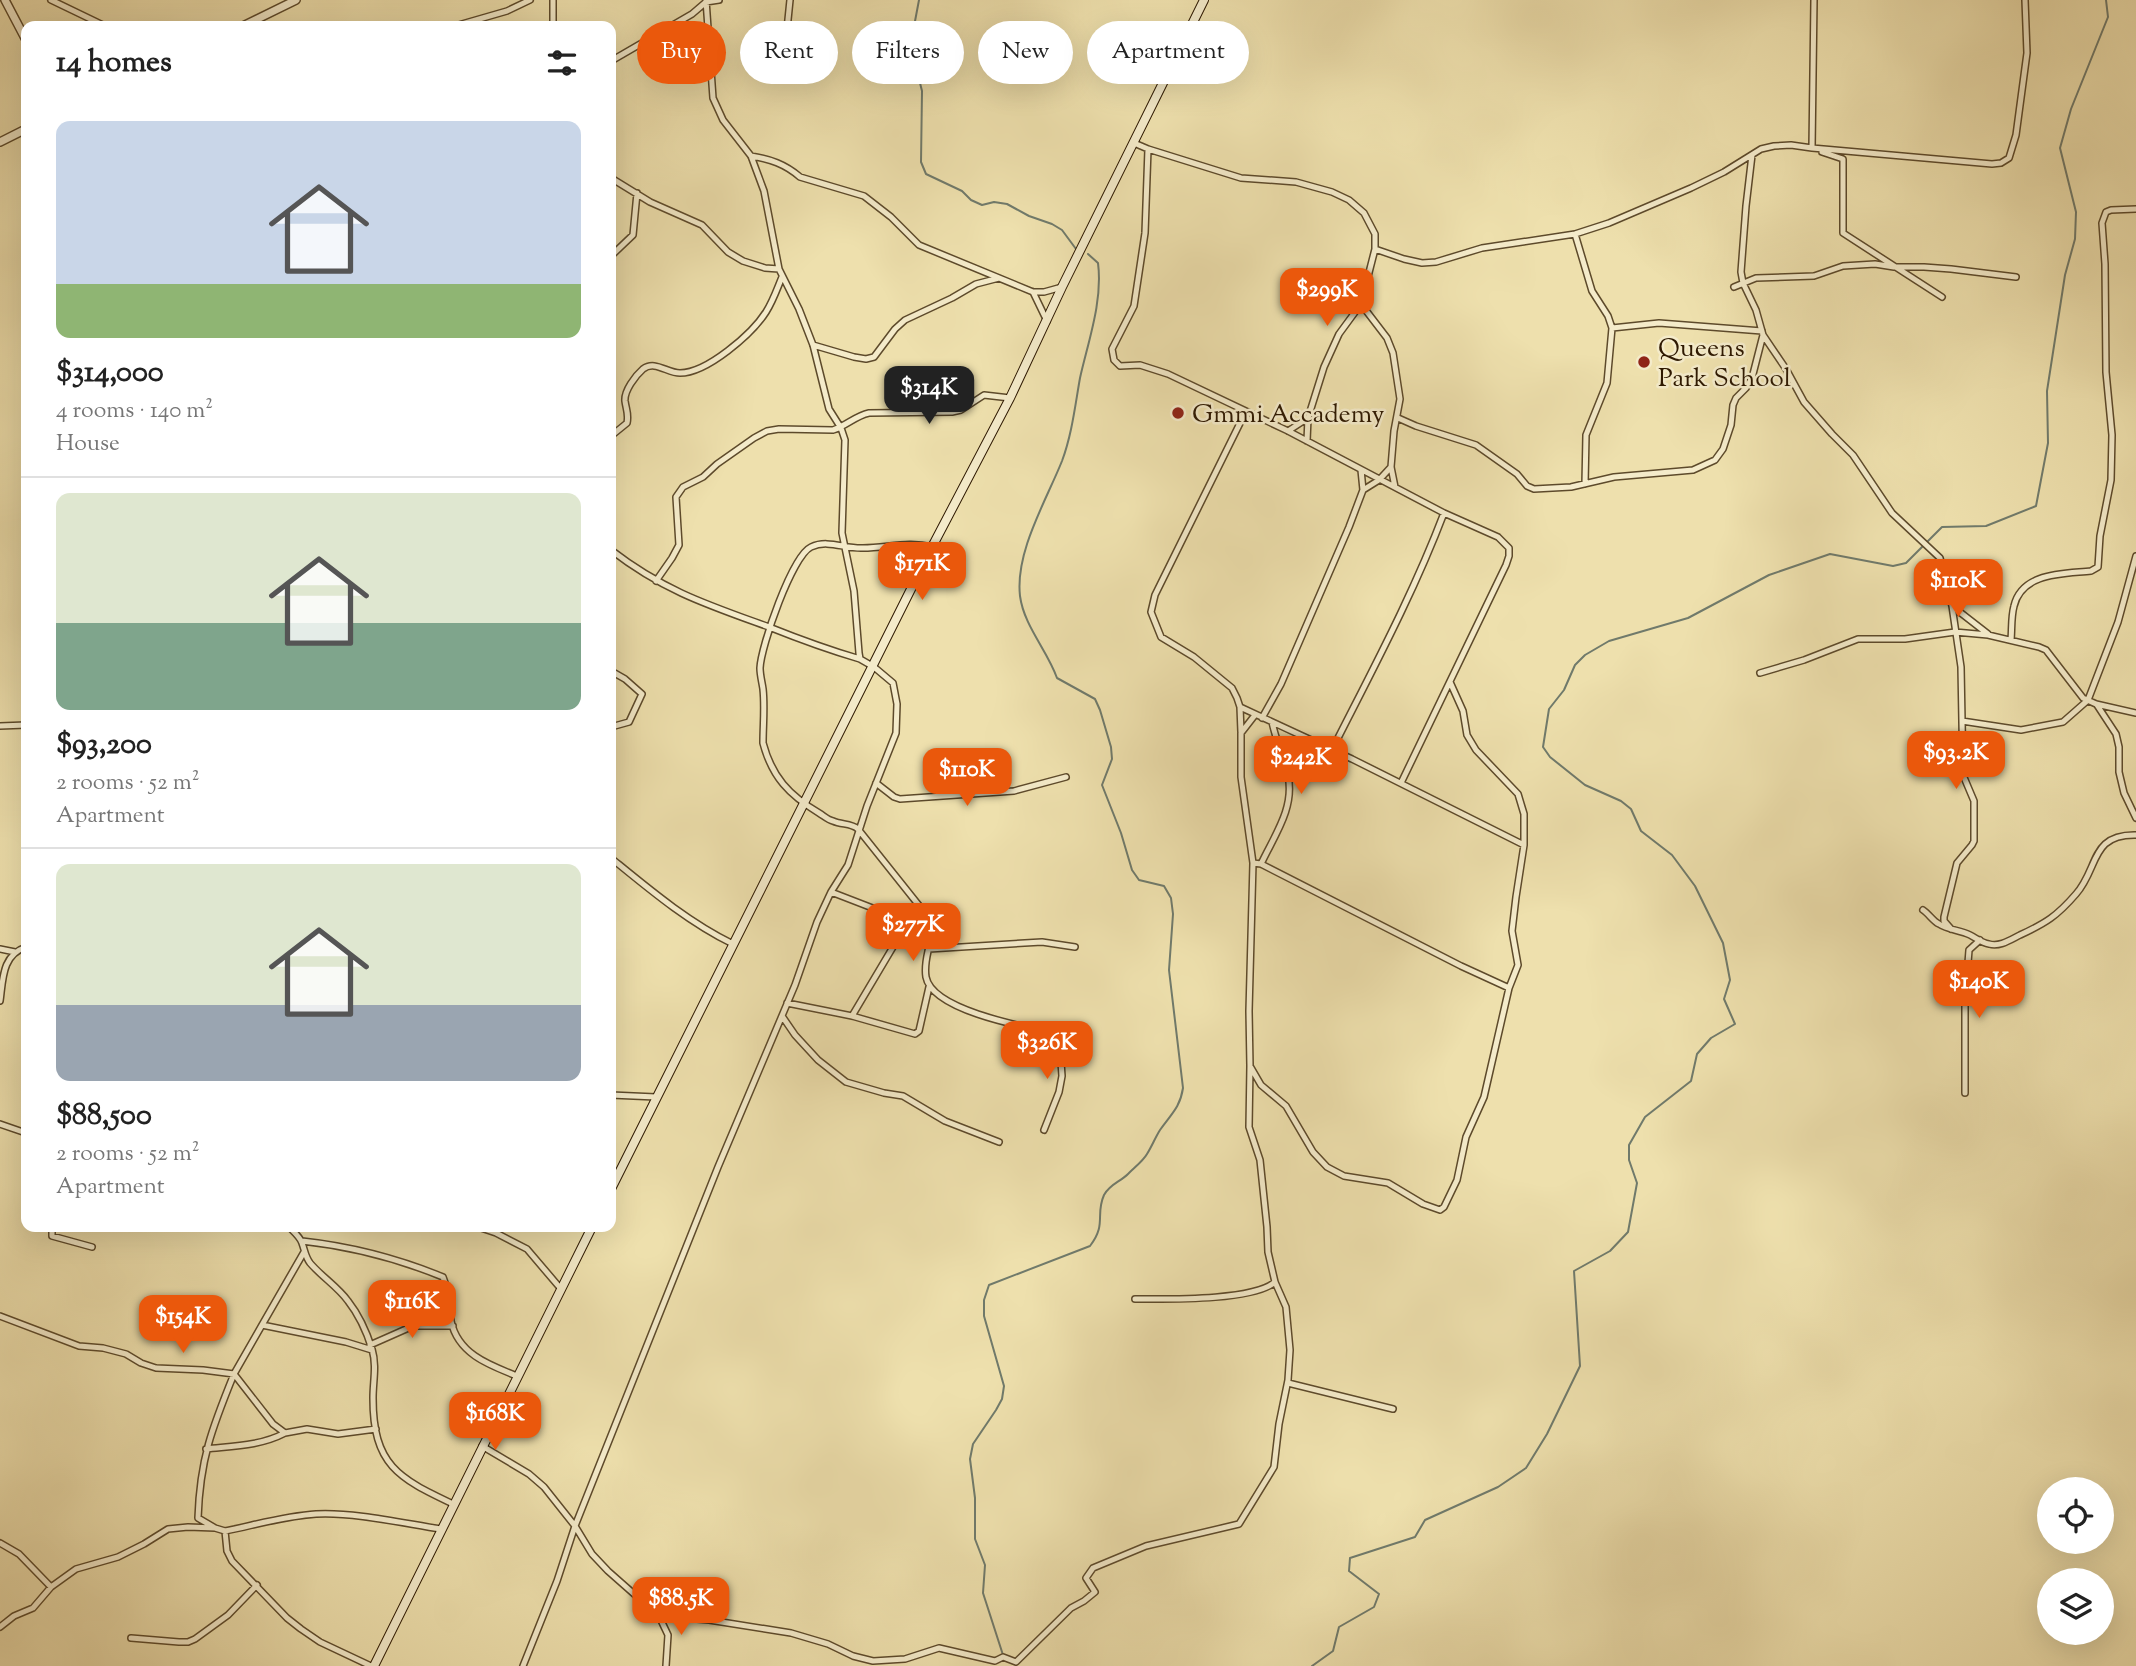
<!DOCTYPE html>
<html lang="en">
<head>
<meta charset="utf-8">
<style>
	:root { --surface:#fff; --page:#f2f2f2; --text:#222; --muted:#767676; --line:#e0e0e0; --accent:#ea580c }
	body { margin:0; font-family:"Sorts Mill Goudy",serif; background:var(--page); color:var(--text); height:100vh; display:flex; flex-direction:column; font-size:26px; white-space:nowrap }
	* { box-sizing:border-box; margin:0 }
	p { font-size:23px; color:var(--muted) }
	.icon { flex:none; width:38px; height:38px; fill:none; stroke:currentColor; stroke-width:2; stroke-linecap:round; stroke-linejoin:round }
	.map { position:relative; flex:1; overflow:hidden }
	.sheet { position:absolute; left:21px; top:21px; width:595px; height:1211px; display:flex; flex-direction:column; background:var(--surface); border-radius:14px; box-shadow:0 7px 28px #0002 }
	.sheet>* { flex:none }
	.hud { position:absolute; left:637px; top:21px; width:665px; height:63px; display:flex; gap:14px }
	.tools { position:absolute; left:2037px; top:1477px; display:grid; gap:14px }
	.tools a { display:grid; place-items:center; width:77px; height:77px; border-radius:50%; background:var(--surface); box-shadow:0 7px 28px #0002; font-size:35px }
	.price { position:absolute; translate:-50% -60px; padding:0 16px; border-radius:14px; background:var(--accent); color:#fff; font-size:23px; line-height:46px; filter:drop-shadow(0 2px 4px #0008) }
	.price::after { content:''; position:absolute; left:50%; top:42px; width:21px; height:16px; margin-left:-10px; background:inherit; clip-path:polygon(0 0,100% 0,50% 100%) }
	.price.active { background:#222; color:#fff }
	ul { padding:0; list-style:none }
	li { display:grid; align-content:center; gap:14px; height:371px; padding:0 35px }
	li+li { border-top:2px solid var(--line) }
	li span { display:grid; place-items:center; height:217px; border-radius:14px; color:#555 }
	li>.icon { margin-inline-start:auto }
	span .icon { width:126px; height:126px; fill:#fffc; stroke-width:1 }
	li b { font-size:30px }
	h2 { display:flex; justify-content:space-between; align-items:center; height:84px; padding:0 35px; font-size:30px }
	.pill { padding:0 24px; border-radius:32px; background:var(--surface); box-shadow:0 7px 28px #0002; font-size:24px; line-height:63px }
	.pill.active { background:var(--accent); color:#fff }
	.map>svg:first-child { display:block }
</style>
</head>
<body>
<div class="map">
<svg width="2136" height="1666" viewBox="0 0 2136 1666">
	<rect width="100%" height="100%" fill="#eee0ad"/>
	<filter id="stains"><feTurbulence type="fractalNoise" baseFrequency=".00286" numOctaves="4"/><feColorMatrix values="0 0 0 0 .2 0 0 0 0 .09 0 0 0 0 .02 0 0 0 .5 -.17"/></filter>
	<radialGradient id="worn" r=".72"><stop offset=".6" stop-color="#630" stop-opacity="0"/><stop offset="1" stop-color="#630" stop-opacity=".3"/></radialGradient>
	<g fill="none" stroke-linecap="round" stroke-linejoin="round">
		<path stroke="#707a6b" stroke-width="2" d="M919,0L912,37V51L922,91L921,162L926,174L962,191L971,200L982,205L994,202L1007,204L1029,216L1052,224L1062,230L1076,249
			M1927,542L1942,527L1986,526L2036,506L2048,443L2047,391L2065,275L2075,239L2076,212L2060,148L2071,109L2108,17L2106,0
			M1003,1655L983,1593L985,1565L975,1539V1498L970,1459L973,1444L996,1410L1002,1399L1004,1386L984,1316V1300L989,1285L1090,1246C1107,1224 1095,1215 1104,1195C1110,1184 1120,1182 1128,1174C1135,1167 1143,1161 1147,1154C1152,1146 1155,1138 1160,1130C1171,1114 1180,1108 1183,1088L1169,970L1173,914L1171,898L1164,886L1139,880L1132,870L1121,833L1102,785L1112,759L1111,747L1100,710L1095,699L1057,678C1047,650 1024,626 1020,596C1015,552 1046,501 1062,461C1072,434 1075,406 1080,378C1088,342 1103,301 1098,263L1088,254
			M1312,1666L1333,1651L1339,1627L1374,1607L1379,1594L1349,1571L1350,1558L1415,1537L1425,1520L1498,1487L1526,1468L1547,1434L1580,1366L1574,1271L1610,1251L1628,1232L1637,1183L1629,1160V1145L1645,1117L1691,1081L1697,1054L1711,1038L1735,1024L1724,999L1730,980L1723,943L1695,886L1672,855L1641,831L1631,809L1621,801L1585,785L1550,757L1543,747L1549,709L1564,690L1575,665L1585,655L1609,641L1688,618L1769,575L1830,554L1893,566L1906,563L1923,546"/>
		<g stroke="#5d4a2b" stroke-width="8">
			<path id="minor" d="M51,0L105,26
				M553,0V26
				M455,26L507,11L530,0
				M785,49L790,0
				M611,61L692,14L706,2L719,0
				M1134,143L1148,149L1145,233L1134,306L1112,349L1114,360L1120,366L1140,365L1168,374L1288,431L1444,513L1498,537L1509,548V556L1506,565L1401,783
				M1812,148L1992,164L2001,163L2009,158L2016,135L2027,53L2025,0
				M1148,149L1241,178L1296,182L1332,192L1349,200L1364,213L1375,234V249L1404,259L1422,263L1436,262L1482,248L1575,234L1609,223L1691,188L1724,172L1761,149L1774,146L1791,145L1812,148L1814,0
				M1822,152L1843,159V233L1942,297
				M751,156C770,159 785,164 800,177L864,196L891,217L919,245L1033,292H1044L1062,287
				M611,178L650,202L702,225L728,252L743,261L765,268L779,269
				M1575,234L1592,291L1608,316L1612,328L1607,383L1586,435L1585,484
				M611,256L633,235L637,193
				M1734,287L1756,278L1814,276L1843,266L1875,264L1894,267H1924L1951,269L2016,277
				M1033,292L1047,321
				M1361,304L1387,338L1393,353L1400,399L1394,431L1391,467L1395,487
				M1612,328L1659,323L1762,331
				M1763,335L1786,369L1804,402L1832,434L1853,455L1892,513L1940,558L1952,606L1988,634
				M813,345L854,357L866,359L874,357L895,329L905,320L952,298L976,284L999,278
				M1246,411L1155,595L1151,612L1161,637L1194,657L1232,688L1237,698L1240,707L1352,759L1524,845L1516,897L1512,931L1518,965L1509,988L1461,966L1261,864L1253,863L1241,777V733L1255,715
				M1398,418L1416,426L1476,445L1517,474L1527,486L1534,489L1571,487L1614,477L1693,470L1715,460L1723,449L1731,425L1733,405L1736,398L1746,388L1752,378L1763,335L1756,310L1743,283L1741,272L1746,206L1752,155
				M1288,431L1308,418
				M611,436L627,423C629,414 626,409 625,401C624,391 635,376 643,369C655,360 667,373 680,373C707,373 752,334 766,312C773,301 777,289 782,277
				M1307,441L1308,418L1324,367L1339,334L1361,304L1375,249
				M1363,490L1379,480L1391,467
				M932,547C908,541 887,548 863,548C845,549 828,539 811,547C792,556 761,646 760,668C760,675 762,682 763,689C765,707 763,725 763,743C772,777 789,795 819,813C824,816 828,820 833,821C842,825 851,823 858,829L925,913C939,938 922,953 926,977C933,1015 1049,1031 1082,1039
				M611,550C664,591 708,605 769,627C799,639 829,650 860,659
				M656,581L672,558L679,545L676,497L683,487L703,477L717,464L754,438L767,431L779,429L833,430C846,426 855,416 869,413L952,412L961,410L984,395L1010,398
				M2011,640C2012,629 2011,617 2014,606C2022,572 2064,574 2091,571L2098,567L2100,536L2111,480L2112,435L2106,372L2105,264L2102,223L2106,212L2111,210L2136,209
				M611,671L625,679L642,694L629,722L611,727
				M1760,673L1804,660L1858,639H1905L1955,632L1988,635L2039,647L2046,650L2083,698L2096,704L2136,713
				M1450,682L1463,711L1467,735L1476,750L1518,794L1524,814V845
				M2097,705L2116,734L2119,747V772L2124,793L2136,818
				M1240,707L1241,732
				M1262,718L1281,684L1349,527L1363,490L1361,470
				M1962,721L2021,730L2063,722L2088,700L2118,622L2136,556
				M0,726L26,725
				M1326,748L1336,742C1374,667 1414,592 1444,513
				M876,783L894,797L900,799L1014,791L1066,777
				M611,858C649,889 688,922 733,944
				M1253,863L1249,1011L1250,1066L1261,1085L1286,1106L1313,1152L1327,1167L1344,1176L1388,1183L1423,1204L1440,1210L1444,1207L1457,1180L1466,1137L1484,1097L1509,988
				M1261,864C1274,836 1295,808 1288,776C1284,757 1276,741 1272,722
				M831,892L888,914L895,920L898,926L893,947L852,1016
				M1923,910C1929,914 1933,921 1939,924C1948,930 1960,930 1970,935C1976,938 1982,943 1989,944C2000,947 2010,940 2020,935C2046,923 2057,916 2076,894C2099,868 2090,834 2136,835
				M1951,929L1944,921V917L1957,863L1972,845L1974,841V801L1963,775L1961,667L1952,606
				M0,949L15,952
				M929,949L1042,942L1075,947
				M0,1001C3,979 2,955 26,947
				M787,1003L852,1016L915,1034L919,1031L929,987
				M782,1016L795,1035L818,1060L846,1082L884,1093L903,1096L945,1121L999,1142
				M1965,1093V1002L1969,950L1980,940
				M611,1095L656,1097
				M0,1124L26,1133
				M1044,1130L1059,1092L1062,1076L1059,1034
				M52,1227V1236L92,1247
				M289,1227C294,1232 300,1237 302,1243C305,1251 305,1256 310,1263C322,1277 338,1287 348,1301C359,1315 367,1333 372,1349C377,1366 373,1381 373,1398C373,1465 398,1478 453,1504
				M478,1227L496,1233L527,1249L561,1289
				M302,1241C348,1246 399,1259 443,1277C449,1291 449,1305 451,1321C458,1354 489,1365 517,1376
				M304,1252L262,1325L346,1342L372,1350
				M1135,1299C1167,1299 1253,1301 1275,1282
				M0,1316L79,1346L103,1348L126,1354L141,1363L156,1368L203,1370L234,1374C212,1428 200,1459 198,1518L215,1528L188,1527L168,1529L144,1544L118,1557L76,1569L51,1587L33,1608L14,1616L0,1627
				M262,1325L234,1374L273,1424L285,1433L307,1429L338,1434L376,1429
				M370,1345L413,1326H453
				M1288,1383L1393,1409
				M482,1446L529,1474L544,1487L575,1526L718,1167L795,985L817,922L831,892L848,865L867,806L896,733L897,704L893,683L874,667L860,659L859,653L854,591L842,533L845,440L841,428L829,409L813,345L799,309L779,269L764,191L751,156L723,120L713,98L706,0
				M206,1449C233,1446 260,1446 285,1433
				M575,1526L592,1554L608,1571L659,1616L709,1620L791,1633L828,1644L853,1656L873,1661L905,1659L939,1648L995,1661L1003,1657L1016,1662L1071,1608L1084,1601L1095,1592L1086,1578L1093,1568L1146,1546L1239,1524L1274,1467L1279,1424L1288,1380L1290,1350L1286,1307L1275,1282L1268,1252L1267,1227L1260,1160L1249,1127L1250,1066
				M215,1528L225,1531C255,1525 285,1516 316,1514C354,1512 402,1523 441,1529
				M225,1531L227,1551L232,1561L287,1618L301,1629L320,1642L371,1666
				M0,1543L19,1554L51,1587
				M659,1616L668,1635L666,1666
				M131,1638L179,1642H188L195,1639L228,1615L257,1585
				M523,1666L557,1581L575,1526"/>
		</g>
		<g stroke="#5d4a2b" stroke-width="10">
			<path id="tertiary" d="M5,0L26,40
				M243,26L296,0
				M0,142L26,129"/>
		</g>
		<g stroke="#2d1800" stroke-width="10">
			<path id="secondary" d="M611,1189L932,547L1010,398L1062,287L1204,0
				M374,1666L592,1227"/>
		</g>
		<use href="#minor" stroke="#f4ebca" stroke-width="5"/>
		<use href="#tertiary" stroke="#f4ebca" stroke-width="7"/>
		<use href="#secondary" stroke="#f4ebca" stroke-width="8"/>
	</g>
	<g fill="#8f2418" stroke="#f4ebca" stroke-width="2.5">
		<circle cx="1644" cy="362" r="7"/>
		<circle cx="1178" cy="413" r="7"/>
	</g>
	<g text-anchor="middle" stroke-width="5" stroke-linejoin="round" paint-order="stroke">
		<g font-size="26" fill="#2d1800" stroke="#f4ebca" text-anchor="start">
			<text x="1658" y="356">Queens<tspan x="1658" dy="30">Park School</tspan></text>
			<text x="1192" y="422">Gmmi Accademy</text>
		</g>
	</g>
	<rect width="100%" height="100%" filter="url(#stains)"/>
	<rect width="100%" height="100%" fill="url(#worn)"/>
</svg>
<div class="tools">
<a><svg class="icon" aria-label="locate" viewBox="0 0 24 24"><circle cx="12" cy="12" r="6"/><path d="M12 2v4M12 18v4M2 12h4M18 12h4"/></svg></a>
<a><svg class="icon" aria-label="layers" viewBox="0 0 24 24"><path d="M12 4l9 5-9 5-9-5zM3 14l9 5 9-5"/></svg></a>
</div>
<b class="price" style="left:1327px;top:328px">$299K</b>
<b class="price active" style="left:929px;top:426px">$314K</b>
<b class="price" style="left:922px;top:602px">$171K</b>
<b class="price" style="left:1958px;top:619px">$110K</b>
<b class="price" style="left:1956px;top:791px">$93.2K</b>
<b class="price" style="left:1301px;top:796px">$242K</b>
<b class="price" style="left:967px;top:808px">$110K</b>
<b class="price" style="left:913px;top:963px">$277K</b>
<b class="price" style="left:1979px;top:1020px">$140K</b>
<b class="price" style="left:1047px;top:1081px">$326K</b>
<b class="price" style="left:412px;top:1340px">$116K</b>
<b class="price" style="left:183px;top:1355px">$154K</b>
<b class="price" style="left:495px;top:1452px">$168K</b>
<b class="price" style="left:681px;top:1637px">$88.5K</b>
<div class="hud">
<a class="pill active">Buy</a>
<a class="pill">Rent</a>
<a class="pill">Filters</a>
<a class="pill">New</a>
<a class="pill">Apartment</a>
</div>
<section class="sheet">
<h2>14 homes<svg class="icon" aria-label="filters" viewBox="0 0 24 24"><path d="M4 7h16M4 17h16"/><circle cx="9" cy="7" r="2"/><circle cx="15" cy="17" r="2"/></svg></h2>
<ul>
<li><span style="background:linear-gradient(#c9d6e8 75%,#8fb573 0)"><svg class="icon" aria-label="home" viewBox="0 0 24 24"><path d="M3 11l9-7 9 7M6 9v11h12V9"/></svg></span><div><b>$314,000</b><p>4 rooms · 140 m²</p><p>House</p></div></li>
<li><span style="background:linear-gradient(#dfe7d0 60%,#7fa58c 0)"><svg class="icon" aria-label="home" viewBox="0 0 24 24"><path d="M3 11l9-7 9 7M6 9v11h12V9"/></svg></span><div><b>$93,200</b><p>2 rooms · 52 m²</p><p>Apartment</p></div></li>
<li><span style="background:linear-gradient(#dfe7d0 65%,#9aa5b1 0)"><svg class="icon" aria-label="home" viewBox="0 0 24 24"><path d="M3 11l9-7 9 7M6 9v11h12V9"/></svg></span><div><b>$88,500</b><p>2 rooms · 52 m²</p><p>Apartment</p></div></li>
</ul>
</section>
</div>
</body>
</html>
